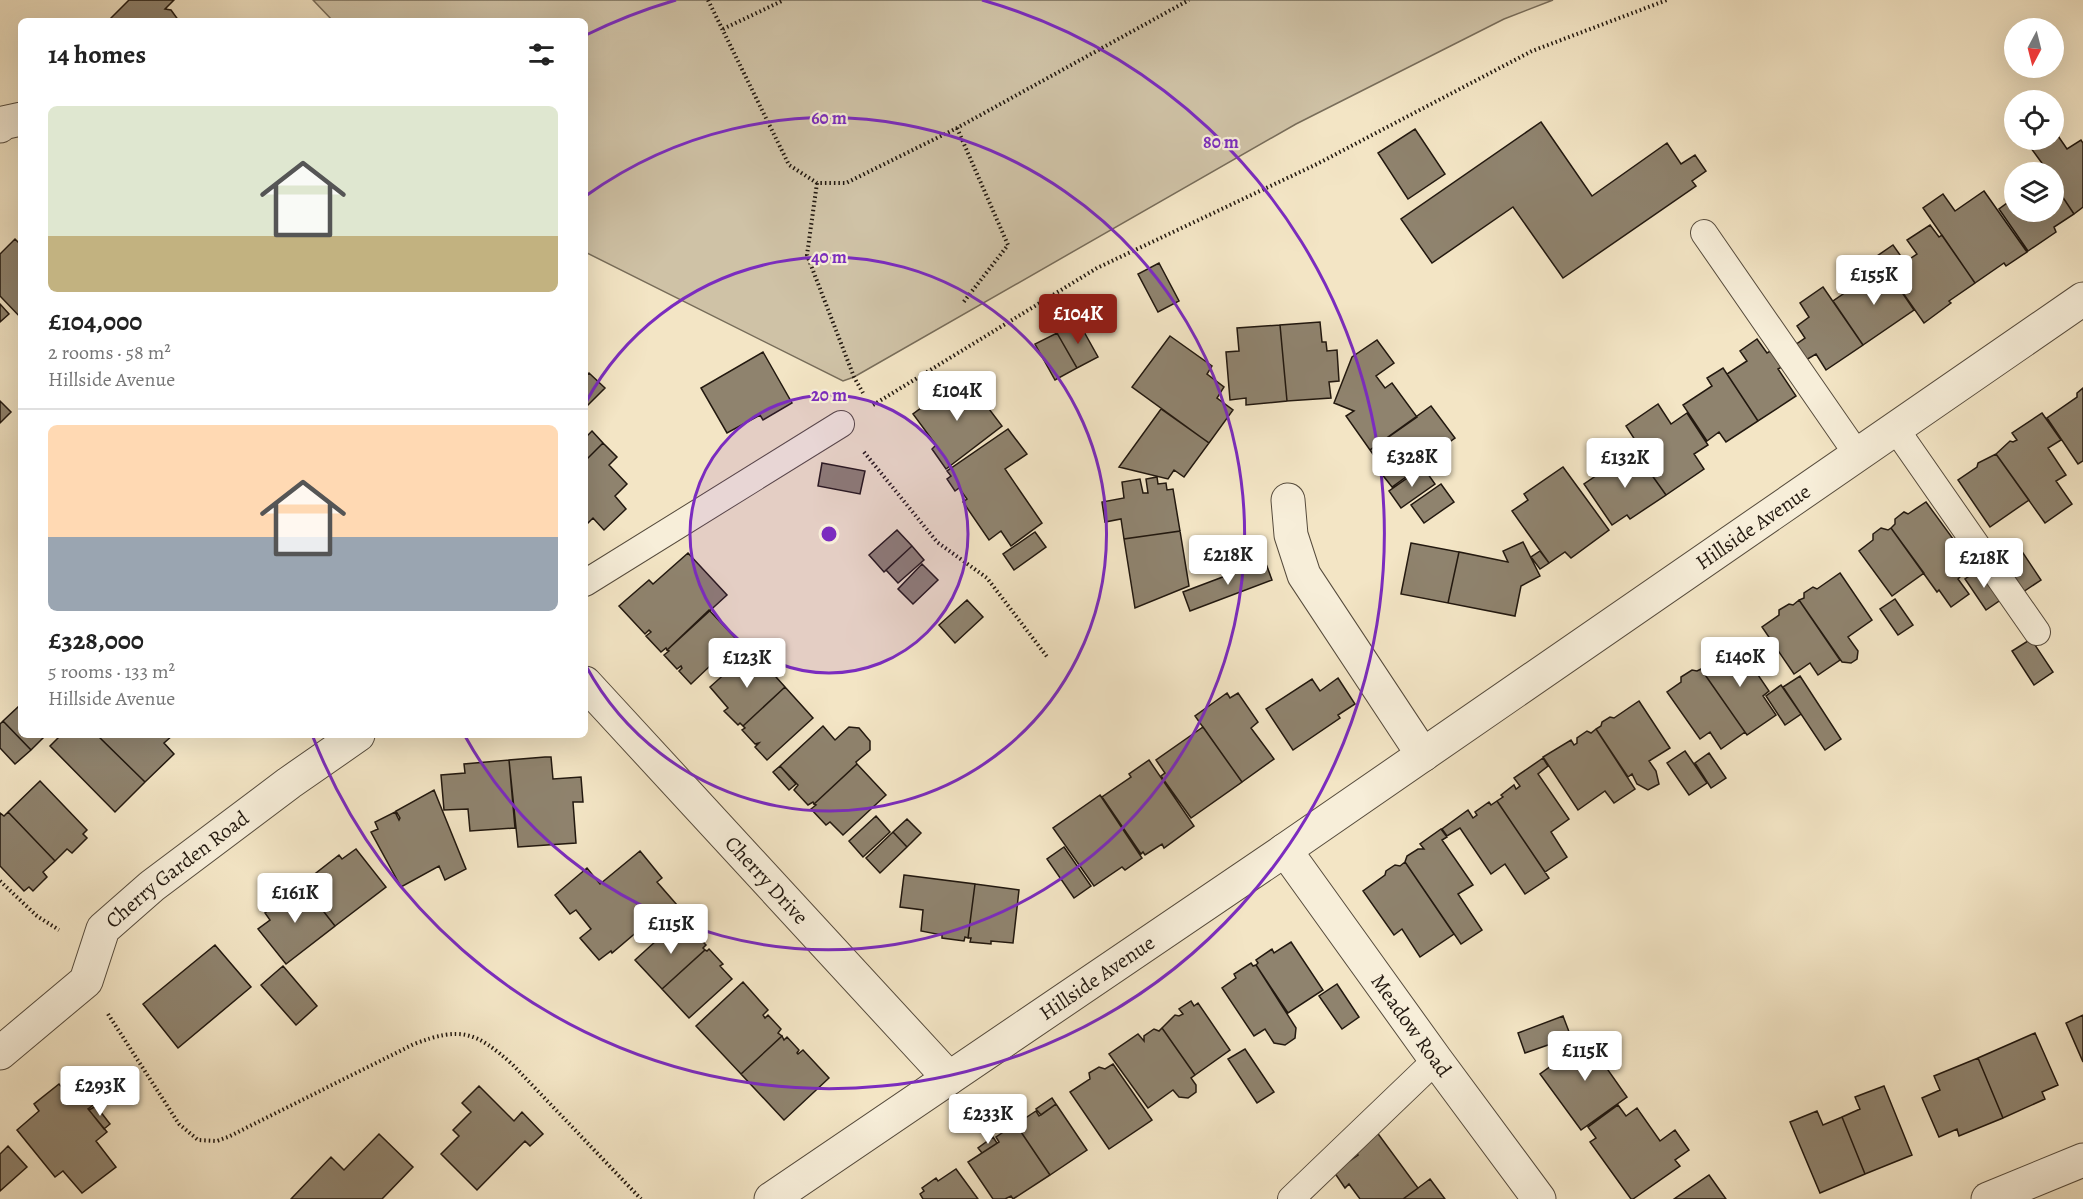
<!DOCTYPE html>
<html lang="en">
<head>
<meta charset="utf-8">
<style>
	:root { --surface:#fff; --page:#f6f6f6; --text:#222; --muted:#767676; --line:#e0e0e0; --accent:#8f2418 }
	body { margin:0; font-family:Alegreya,serif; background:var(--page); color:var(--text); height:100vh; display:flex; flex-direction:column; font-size:22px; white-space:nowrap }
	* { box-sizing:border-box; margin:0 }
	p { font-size:20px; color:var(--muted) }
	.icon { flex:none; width:33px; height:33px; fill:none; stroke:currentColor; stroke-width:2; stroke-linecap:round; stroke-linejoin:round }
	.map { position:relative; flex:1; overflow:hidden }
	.drawer { position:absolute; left:18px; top:18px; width:570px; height:720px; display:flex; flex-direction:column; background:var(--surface); border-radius:9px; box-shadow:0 6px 24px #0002 }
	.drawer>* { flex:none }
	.needle { width:39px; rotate:187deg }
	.tools { position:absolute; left:2004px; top:18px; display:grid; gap:12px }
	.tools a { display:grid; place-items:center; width:60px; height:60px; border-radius:50%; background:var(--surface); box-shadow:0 6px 24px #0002; font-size:30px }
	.price { position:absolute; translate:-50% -51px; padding:0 14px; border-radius:6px; background:#fff; color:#222; font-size:20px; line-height:39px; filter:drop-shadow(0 2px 3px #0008) }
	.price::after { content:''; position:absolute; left:50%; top:36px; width:18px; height:14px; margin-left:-9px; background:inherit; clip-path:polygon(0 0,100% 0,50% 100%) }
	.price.active { background:var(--accent); color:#fff }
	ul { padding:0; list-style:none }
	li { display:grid; align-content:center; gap:12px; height:318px; padding:0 30px }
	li+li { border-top:2px solid var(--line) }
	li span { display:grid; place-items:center; height:186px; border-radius:9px; color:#555 }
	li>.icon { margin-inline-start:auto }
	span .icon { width:108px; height:108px; fill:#fffc; stroke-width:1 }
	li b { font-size:26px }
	h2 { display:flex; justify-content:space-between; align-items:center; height:72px; padding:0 30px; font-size:26px }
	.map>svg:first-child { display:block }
</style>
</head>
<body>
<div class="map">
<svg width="2083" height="1199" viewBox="0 0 2083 1199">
	<rect width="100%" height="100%" fill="#f3e5c5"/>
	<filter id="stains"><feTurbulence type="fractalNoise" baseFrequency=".00333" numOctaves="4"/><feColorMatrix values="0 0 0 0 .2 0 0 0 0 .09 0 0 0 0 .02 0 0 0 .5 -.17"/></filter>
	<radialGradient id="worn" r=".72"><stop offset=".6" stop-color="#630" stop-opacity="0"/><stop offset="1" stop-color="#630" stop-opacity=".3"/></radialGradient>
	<path fill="#cfc2a6" stroke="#786d5a" stroke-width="1.5" d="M313,0H1553L1504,19L1296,124L854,377L843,381L585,252V21H333Z"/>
	<path fill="#8f836e" stroke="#22180f" stroke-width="1.5" d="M129,0H174L165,9L171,10L179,21H108Z
		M1541,122L1592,196L1667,143L1681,164L1695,155L1706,171L1692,181L1696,186L1563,278L1513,207L1432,263L1401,219Z
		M1415,129L1445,174L1408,199L1378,153Z
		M2054,130L2067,149L2081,140L2083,143V207L2074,214L2054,184V172H2046L2042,168L2044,166L2025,140H2054Z
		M2054,184L2074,214L2054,227L2056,232L2028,251L1999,209L2011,200L2006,193L2014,187V212H2054Z
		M1984,191L2027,252L2006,266L2004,263L1975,283L1923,208L1943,194L1955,211Z
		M1930,225L1939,237L1942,235L1975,283L1949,301L1951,303L1924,323L1877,256L1893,245L1905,262L1917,254L1907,240Z
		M15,239L21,245V318L0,296V254Z
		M1159,263L1179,301L1158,312L1138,274Z
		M1884,266L1914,310L1863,345L1833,301Z
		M1823,287L1863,345L1826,370L1816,354L1806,360L1795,345L1805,338L1797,326L1809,317L1800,303Z
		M0,304L9,314L0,322Z
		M1078,321L1098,357L1077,368L1057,333Z
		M1320,322L1322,342H1326L1327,351L1337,350L1339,381L1329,382L1331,398L1287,401L1280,325Z
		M1280,325L1287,401L1246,405V398L1230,400L1226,352L1239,351L1237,328Z
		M1057,333L1077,368L1055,380L1035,344Z
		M1170,336L1212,366L1207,374L1224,387L1217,398L1233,410L1209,443L1132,387Z
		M1757,339L1767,353L1774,349L1785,365L1778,369L1796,396L1758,421L1727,374L1747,361L1740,351Z
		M1377,340L1394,363L1376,376L1385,388L1392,383L1417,417L1370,450L1346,416L1354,411L1334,403L1352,357Z
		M763,352L792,403L763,420L760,415L727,433L701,388Z
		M1723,368L1758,421L1726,442L1719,432L1707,441L1683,405L1712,386L1707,378Z
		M589,373L605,388L585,408V377Z
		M964,376L1002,426L946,469L932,449L936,445L913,414Z
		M2083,388V461L2078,464L2047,418L2077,397V393Z
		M0,401L11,412L0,423Z
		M1658,404L1671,424L1687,413L1708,445L1694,454L1704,469L1666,495L1634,450L1639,446L1626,426Z
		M1431,406L1455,438L1441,448L1442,451L1392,487L1381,473L1384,470L1370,450Z
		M1161,409L1209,443L1184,477L1174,470L1168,479L1119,467Z
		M2042,413L2061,440L2048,448L2066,475L2056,481L2072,504L2045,523L1996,454L2010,441L2013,442L2017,440L2012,433Z
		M1008,429L1027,454L1005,469L1042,523L1011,546L1001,531L989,540L963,502L967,499L959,488L955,491L947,479L951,476L947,471Z
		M592,431L603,443L585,461V438Z
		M603,443L617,457L609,465L627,484L615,496L626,509L604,530L593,518L585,526V461Z
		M1634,450L1666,495L1630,519L1627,515L1612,525L1584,484Z
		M1996,454L2029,500L1990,527L1958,480L1977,467L1978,463Z
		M822,463L865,471L860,494L818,486Z
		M1423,467L1435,484L1401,508L1389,491Z
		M1563,467L1609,530L1571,558L1565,552L1549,563L1512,511L1528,500L1524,494Z
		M1157,477L1158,484L1166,483L1167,490L1173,489L1180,531L1124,539L1121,519L1105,522L1102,502L1124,498L1122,482L1140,479L1143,493H1148L1146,479Z
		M1441,484L1454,502L1424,523L1411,505Z
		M1926,502L1959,547L1946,557L1960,577L1958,579L1969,594L1951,607L1939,590L1937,592L1891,528L1895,524V519L1904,512L1908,514Z
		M1881,528L1888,530L1891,528L1924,573L1892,596L1859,551L1873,540V534Z
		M897,530L912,546L884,572L869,555Z
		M1180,531L1189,586L1135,608L1124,539Z
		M1035,532L1046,547L1014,570L1003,554Z
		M2015,541L2041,580L2023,592L1997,554Z
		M1523,542L1540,576L1521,586L1515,616L1448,603L1459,552L1508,562L1503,551Z
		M1411,543L1459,552L1448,603L1401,594Z
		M912,546L924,560L898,583L886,570Z
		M1540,551L1549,563L1540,569L1531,557Z
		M688,553L727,595L667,650L666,648L661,652L646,636L651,632L649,630L645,634L619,606L649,580L653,584Z
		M1265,561L1272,580L1190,611L1183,592Z
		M922,564L938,580L913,604L898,589Z
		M1981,568L2002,599L1986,610L1965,579Z
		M1840,573L1872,620L1848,637L1858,651L1857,659L1851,663L1842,662L1799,600L1804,598V593L1813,587L1817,589Z
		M1895,599L1913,625L1898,635L1880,609Z
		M967,600L983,617L955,643L939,625Z
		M1799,600L1840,660L1818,675L1810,663L1794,674L1762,627L1779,615V610L1789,604L1793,605Z
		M709,610L738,641L732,647L741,656L721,674L712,664L691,684L679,671L682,668L681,666L677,669L664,655L669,651L667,650Z
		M2031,639L2053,672L2034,685L2012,651Z
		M1737,644L1769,691L1763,696L1776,715L1747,735L1701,669L1704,667V662L1713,655L1718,657Z
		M747,654L754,662L759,658L785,687L743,726L740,723L738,725L724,711L728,708L710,687Z
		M1701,669L1745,732L1721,749L1710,732L1700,739L1667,692L1681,682V677L1692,670L1697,671Z
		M1800,676L1841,739L1825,750L1783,687Z
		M1338,678L1355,704L1338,715L1340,718L1293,750L1266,709L1312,679L1320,691Z
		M1781,685L1801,714L1785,725L1766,696Z
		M785,687L813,718L767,760L755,747L759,743L755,744L742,730L745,728L743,726Z
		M1227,693L1230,698L1238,693L1258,722L1251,728L1274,759L1242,782L1195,716Z
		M1639,701L1670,748L1649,761L1656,771L1659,784L1648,790L1637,784L1632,774L1628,777L1596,729L1601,726L1602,722L1610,717L1614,718Z
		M18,707L21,709V735H46L31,750L3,721Z
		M3,721L31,750L15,764L0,748V724Z
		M823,726L835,740L849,727L859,728L870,741V750L856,762L857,764L814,804L813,802L808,805L794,790L798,785L780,766Z
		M1203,727L1242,782L1191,818L1161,776L1165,773L1156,760Z
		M1596,729L1635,789L1614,803L1605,791L1578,810L1543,757L1571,740L1574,745L1577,743V738L1587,731L1591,733Z
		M61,735H97L145,782L115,812L50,746Z
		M97,735H173L164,743L174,754L145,782Z
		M1685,751L1707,783L1689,795L1667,763Z
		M1709,753L1726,778L1711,788L1695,763Z
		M545,757H551L553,779L581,777L583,802H573L576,843L518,847L509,760Z
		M1543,758L1548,766L1538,774L1569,819L1551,832L1567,857L1545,872L1497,801L1503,797L1501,795L1514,785L1516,789L1520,786L1514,778Z
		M509,760L515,828L470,831L468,809L444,810L441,775L465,773L464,764Z
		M1149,760L1194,826L1164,848L1162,844L1145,855L1143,852L1141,854L1102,797L1131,777L1129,774Z
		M857,764L886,795L843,835L830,822L826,825L811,809L816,805L814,804Z
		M780,766L796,784L789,790L773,772Z
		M40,781L87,830L83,834L87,838L72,853L67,849L55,861L8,812Z
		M434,790L466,869L445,880L439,866L401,887L371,832L378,829L375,822L395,812L399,820L400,818L396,811Z
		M1100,795L1142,858L1125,870L1122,867L1094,886L1053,828Z
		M1497,801L1549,878L1525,894L1505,864L1491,874L1460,828L1447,836L1442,829L1468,810L1473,818L1477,815L1475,812L1489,802L1491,805Z
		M8,812L55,861L43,872L47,877L33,891L29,887L24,891L0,866V813L4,816Z
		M876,816L890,832L863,857L849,841Z
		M907,819L921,833L907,847L893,832Z
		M1441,829L1447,837L1442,840L1473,885L1458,894L1482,930L1461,944L1405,862L1407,856L1418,849H1424L1420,844Z
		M893,832L907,847L880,873L866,858Z
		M1064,847L1091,886L1074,898L1047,859Z
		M356,849L386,887L335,926L302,884L339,855L342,859Z
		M640,851L662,878L657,882L677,905L649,929L645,925L612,953L611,951L599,960L580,938L591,929L576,910L570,914L555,895L587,868L600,884Z
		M1405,862L1454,934L1420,957L1402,929L1394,935L1363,891L1385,875L1386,871L1395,865L1400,866Z
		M904,875L975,884L968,938L965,937L964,941L942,938V935L921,931L923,910L900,907Z
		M302,884L335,926L286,964L258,929L270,920L265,913Z
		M975,884L1019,890L1013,943L991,941V944L970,942L971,938H968Z
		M678,921L690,934L692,931L706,945L703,948L705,950L662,989L635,960Z
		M1291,942L1323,990L1288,1013L1256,965L1258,963L1256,960L1272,949L1274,953Z
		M215,945L251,987L178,1048L143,1004Z
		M709,949L723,964L720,966L732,979L689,1018L662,989L705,950L707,951Z
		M1251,963L1253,966L1256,965L1296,1028L1295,1038L1285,1045L1274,1043L1265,1029L1254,1036L1222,988L1236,978L1234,974Z
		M283,966L317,1006L296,1025L261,985Z
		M743,982L768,1010L763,1015L765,1018L768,1015L781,1029L778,1033L782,1036L741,1074L696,1026Z
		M1337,984L1359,1017L1342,1029L1319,996Z
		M1191,1001L1194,1006L1198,1003L1230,1050L1195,1075L1162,1028L1175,1015L1179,1016L1183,1014L1179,1009Z
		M2083,1015V1062L2066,1023Z
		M1563,1016L1571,1037L1525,1053L1518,1033Z
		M1162,1028L1195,1075L1191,1078L1196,1085V1092L1188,1098L1179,1097L1173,1090L1148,1108L1109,1054L1138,1034L1144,1041V1036L1154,1029L1159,1031Z
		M2035,1033L2058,1085L2042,1092L2045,1099L2003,1118L1978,1058Z
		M1602,1035L1616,1055L1603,1063L1627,1097L1581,1130L1540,1074L1587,1040L1590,1044Z
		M782,1036L784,1040L787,1037L799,1050L797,1053L798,1054L803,1050L829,1078L784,1120L741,1074Z
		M1245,1049L1274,1092L1257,1103L1228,1059Z
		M1978,1058L2003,1118L1959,1136L1957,1129L1939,1137L1922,1098L1940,1090L1934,1076Z
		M1113,1064L1152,1120L1109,1149L1070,1092L1090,1079L1089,1073L1099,1067L1105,1069Z
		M77,1079L96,1103L88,1109L107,1132L96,1141L116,1167L82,1193L63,1171L55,1177L17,1130L39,1111L34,1104L59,1084L64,1090Z
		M479,1086L514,1121L522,1112L543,1134L530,1146L525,1141L477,1190L441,1154L459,1136L453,1130L471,1112L462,1103Z
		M1884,1086L1912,1155L1865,1174L1842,1117L1860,1109L1855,1097Z
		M1052,1098L1056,1104L1041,1115L1036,1109Z
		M1056,1104L1087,1150L1050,1175L1019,1129L1021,1128L1018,1123L1036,1111L1039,1116Z
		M1618,1105L1626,1116L1637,1108L1660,1141L1675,1130L1689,1150L1675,1160L1680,1166L1633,1199H1631L1590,1142L1596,1138L1588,1127Z
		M96,1106L110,1124L104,1129L89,1110Z
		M1817,1111L1823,1125L1842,1117L1865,1174L1820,1193L1790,1122Z
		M1014,1125L1017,1130L1019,1129L1050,1175L1013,1199L1011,1196L1005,1199H993L968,1162L999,1142L996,1137Z
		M1376,1131L1418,1188L1403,1199H1360L1349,1184L1345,1188L1334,1172L1358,1155L1355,1150Z
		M379,1134L413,1167L382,1199H291L331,1157L344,1170Z
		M993,1137L997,1143L982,1153L978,1148Z
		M8,1146L27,1167L0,1191V1154Z
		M956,1169L978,1199H923L920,1194L924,1191L922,1188L936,1178L938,1181Z
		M1709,1175L1726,1199H1674Z
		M1430,1179L1445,1199H1403L1418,1188Z"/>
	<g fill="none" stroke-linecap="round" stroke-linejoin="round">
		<g stroke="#564b3c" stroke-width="28">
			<path id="service" d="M1704,233L1857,454
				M1895,428L2037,632
				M585,583L841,424
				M1291,1199L1436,1060"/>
		</g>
		<g stroke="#564b3c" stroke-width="35">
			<g id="minor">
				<path d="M0,126L3,123L21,119"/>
				<path d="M1288,500L1291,535L1304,575L1423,755"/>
				<path id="s1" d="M585,683L949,1078"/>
				<path id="s2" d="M1285,850L1436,1060L1539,1199"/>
				<path id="s3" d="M0,1053L86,981L103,929L152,886L289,783L358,735"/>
				<path id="s4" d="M771,1199L1285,850L2083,299"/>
				<path d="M1988,1199L2083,1160"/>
			</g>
		</g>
		<path stroke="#22180f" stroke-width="4" stroke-dasharray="1.5 3" stroke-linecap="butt" d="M708,0L789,165L817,183H846L957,128L1189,0
			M723,29L784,0
			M957,128L1008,245L962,304
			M817,183L807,255L854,377L863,393
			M873,405L1097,268L1317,164L1532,51L1667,0
			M864,452L937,542L987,578L1048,658
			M0,881L37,916L59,930
			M108,1014L179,1124L198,1140L217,1141L228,1137L414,1044C461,1026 476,1032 512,1064L641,1199"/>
		<use href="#service" stroke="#f7eed9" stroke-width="26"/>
		<use href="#minor" stroke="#f7eed9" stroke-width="33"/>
	</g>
	<circle cx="829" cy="534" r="139" fill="#7b2cbf" fill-opacity=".12"/>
	<g fill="none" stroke="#7b2cbf" stroke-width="3">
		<circle cx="829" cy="534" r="139"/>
		<path d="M586 402A277 277 0 1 1 586 666"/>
		<path d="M587 195A416 416 0 1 1 465 736"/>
		<path d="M586 35A555 555 0 0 1 676 0M982 0A555 555 0 1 1 313 737"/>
	</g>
	<g text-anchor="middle" stroke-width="4.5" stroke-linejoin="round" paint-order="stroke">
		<g font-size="21" fill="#22180f" stroke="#f7eed9">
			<text dy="7" stroke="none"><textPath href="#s4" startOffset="1190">Hillside Avenue</textPath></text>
			<text dy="7" stroke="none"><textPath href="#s3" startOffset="262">Cherry Garden Road</textPath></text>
			<text dy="7" stroke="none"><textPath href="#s1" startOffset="268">Cherry Drive</textPath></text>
			<text dy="7" stroke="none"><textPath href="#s4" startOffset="394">Hillside Avenue</textPath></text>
			<text dy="7" stroke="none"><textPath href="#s2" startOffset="216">Meadow Road</textPath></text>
		</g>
	</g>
	<circle cx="829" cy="534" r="9" fill="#7b2cbf" stroke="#f7eed9" stroke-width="3"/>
	<g font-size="18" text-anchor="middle" font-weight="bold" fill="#7b2cbf" stroke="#f7eed9" stroke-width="4.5" stroke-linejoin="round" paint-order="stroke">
		<text x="829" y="124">60 m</text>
		<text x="1221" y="148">80 m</text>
		<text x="829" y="263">40 m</text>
		<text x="829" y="401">20 m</text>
	</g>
	<rect width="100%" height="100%" filter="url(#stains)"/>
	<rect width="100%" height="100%" fill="url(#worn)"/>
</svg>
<div class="tools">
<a><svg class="needle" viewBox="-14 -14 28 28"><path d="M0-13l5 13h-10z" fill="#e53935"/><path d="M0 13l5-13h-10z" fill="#767676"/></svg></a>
<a><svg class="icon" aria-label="locate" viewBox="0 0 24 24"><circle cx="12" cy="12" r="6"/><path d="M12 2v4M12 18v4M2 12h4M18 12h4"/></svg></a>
<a><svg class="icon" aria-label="layers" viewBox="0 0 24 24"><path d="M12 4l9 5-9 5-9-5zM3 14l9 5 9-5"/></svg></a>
</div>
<b class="price" style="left:1874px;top:306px">£155K</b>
<b class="price active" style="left:1078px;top:345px">£104K</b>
<b class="price" style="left:957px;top:422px">£104K</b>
<b class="price" style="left:1412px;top:488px">£328K</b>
<b class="price" style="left:1625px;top:489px">£132K</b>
<b class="price" style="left:1228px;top:586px">£218K</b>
<b class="price" style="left:1984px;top:589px">£218K</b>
<b class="price" style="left:1740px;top:688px">£140K</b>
<b class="price" style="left:747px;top:689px">£123K</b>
<b class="price" style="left:295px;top:924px">£161K</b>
<b class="price" style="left:671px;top:955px">£115K</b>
<b class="price" style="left:1585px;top:1082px">£115K</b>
<b class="price" style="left:100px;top:1117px">£293K</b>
<b class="price" style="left:988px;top:1145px">£233K</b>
<section class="drawer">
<h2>14 homes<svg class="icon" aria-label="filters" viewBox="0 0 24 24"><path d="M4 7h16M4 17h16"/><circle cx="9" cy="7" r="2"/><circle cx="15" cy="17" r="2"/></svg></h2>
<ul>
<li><span style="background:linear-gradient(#dfe7d0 70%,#c2b280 0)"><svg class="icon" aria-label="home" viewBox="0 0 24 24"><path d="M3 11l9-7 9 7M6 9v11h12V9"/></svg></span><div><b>£104,000</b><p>2 rooms · 58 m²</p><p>Hillside Avenue</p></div></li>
<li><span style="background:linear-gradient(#ffd9b3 60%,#9aa5b1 0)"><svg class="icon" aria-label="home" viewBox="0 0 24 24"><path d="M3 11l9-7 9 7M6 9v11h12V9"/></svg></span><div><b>£328,000</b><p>5 rooms · 133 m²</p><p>Hillside Avenue</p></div></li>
</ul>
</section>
</div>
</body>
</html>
